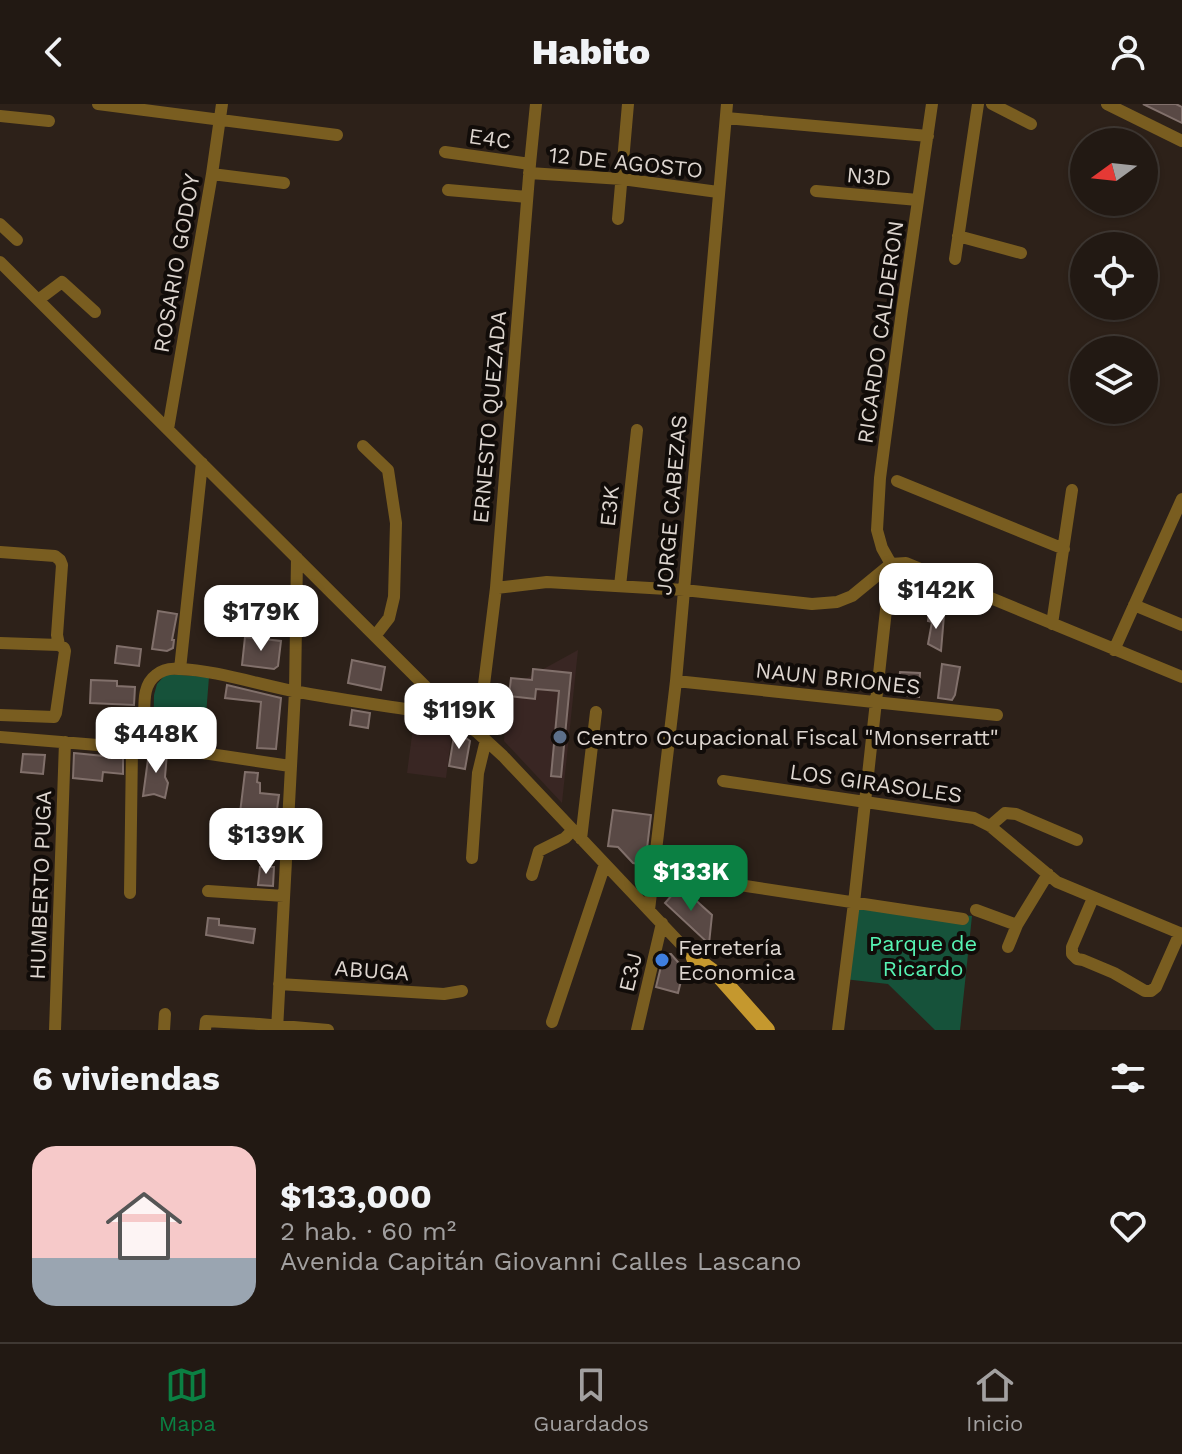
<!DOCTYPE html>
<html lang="es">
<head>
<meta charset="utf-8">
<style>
	:root { --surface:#221913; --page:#2e2621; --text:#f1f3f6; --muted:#a2a0a0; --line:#3f3833; --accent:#0b8043 }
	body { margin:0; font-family:"Work Sans",sans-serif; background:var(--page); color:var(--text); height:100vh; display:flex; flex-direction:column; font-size:30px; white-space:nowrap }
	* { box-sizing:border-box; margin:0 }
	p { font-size:26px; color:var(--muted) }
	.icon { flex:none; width:44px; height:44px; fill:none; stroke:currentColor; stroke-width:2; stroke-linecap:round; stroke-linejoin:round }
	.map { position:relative; height:926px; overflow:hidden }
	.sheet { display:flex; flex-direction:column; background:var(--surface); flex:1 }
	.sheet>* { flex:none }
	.needle { width:52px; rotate:255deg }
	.controls { position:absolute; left:1070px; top:24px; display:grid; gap:16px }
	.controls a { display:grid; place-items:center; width:88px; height:88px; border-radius:50%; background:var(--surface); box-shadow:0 2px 6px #0004,0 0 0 2px var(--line); font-size:40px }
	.price { position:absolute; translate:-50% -68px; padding:0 18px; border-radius:16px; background:#fff; color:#222; font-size:26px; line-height:52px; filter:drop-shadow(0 2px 4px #0008) }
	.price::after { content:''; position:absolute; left:50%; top:48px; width:24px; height:18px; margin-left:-12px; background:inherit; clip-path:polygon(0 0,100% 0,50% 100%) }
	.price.active { background:var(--accent); color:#fff }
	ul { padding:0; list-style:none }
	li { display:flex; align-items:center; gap:24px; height:200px; padding:0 32px }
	li span { display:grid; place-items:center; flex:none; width:224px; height:160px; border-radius:24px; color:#555 }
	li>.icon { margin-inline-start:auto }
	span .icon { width:96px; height:96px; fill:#fffc; stroke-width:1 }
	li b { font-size:34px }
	h2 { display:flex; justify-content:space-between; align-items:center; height:96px; padding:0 32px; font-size:34px }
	header { display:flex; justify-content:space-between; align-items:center; height:104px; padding:0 32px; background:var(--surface); font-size:36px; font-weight:800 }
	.dock { display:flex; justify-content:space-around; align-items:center; height:112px; border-top:2px solid var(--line); background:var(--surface); font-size:22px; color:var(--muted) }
	.dock a { display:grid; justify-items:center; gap:4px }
	.dock .active { color:var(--accent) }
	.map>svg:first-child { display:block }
</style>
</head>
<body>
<header><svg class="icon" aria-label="back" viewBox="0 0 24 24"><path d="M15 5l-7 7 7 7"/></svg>Habito<svg class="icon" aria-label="person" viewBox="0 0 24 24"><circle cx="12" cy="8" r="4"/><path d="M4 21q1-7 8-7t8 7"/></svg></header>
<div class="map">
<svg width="1182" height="926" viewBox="0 0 1182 926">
	<rect width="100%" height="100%" fill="#2d2119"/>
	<path fill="#392623" d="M578,546L562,699L504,637L507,585Z
		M414,616L453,621L446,674L407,669Z"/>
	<path fill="#16523a" d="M166,570L209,573L203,649L153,643L154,591L157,580Z
		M854,799L972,812L960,926H935L888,880L844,875Z"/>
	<path fill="#594945" stroke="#81706b" stroke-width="2" d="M1143,0H1176L1182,3V19Z
		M158,507L177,510L172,536H174L173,544L167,547L152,545Z
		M929,509L944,511L941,547L928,540L932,518L928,517Z
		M245,533L281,537L278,562L274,565L242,561Z
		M117,542L141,545L139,562L115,559Z
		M352,556L385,563L381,586L348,579Z
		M942,560L960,563L955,591L952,596L938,594Z
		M533,565L571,569L561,673L551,672L559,587L536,585L535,595L509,592L511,574L532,576Z
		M900,568L920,569L919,593L897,591Z
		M91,576L117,577V582L135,583L134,601L90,599Z
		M227,581L281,594L276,645L257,644L261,598L225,594Z
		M352,606L370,609L368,624L350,621Z
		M104,620L135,622L134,626L130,635L103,632Z
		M455,626L470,637L465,665L449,662Z
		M157,646L167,649L165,673L168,679L165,694L154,690L143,692L149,648Z
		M74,649L123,654V670L103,668L102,677L73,674Z
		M23,650L45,651L43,670L21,668Z
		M245,668L258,669L257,678L260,679V689L279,691L276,713L260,711L258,733L244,731L246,710L240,709Z
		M613,706L651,711L645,761L633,759L618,743L608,742Z
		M260,763H274L273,782L258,781Z
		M680,782L712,811L709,840L665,799Z
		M208,814L219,815V821L255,825L253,839L206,831Z
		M664,850H671L684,865L678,889L656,883Z"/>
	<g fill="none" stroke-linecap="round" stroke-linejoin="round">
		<path stroke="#795d20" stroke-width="12" d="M98,0L337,31
			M992,0L1031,20
			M1107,0L1182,37
			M0,12L49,17
			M726,14L928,32
			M445,48L530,60
			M529,69L622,75L718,88
			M212,70L284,79
			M448,86L527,93
			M816,87L918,96
			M618,115L628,0
			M0,120L17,136
			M958,132L1021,149
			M955,155L978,0
			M0,158L456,613L478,629L503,652L694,854
			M38,196L62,178L95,208
			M168,325L212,70L222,0
			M363,342L388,366L396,419L394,493L389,514L375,532
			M897,377L1064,445
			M0,448L55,452L60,456L62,461L57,531L59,541L64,544L65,547L56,609L54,613L0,611
			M891,460L882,444L877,426L880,374L902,207L932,0
			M620,482L637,326
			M496,484L547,478L684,486L812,500L837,498L852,492L891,460L906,459L1182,573
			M1134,501L1182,521
			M1052,520L1072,386
			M0,539L59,541
			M1114,546L1182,395
			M180,565L202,359
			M676,577L997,611
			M478,629L496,484L530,60L536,0
			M0,633L134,644C155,628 133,588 156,571C162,566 171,564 179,565C214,566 257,580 293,587C347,597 402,604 456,613
			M203,649L290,662
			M723,677L974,714L990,722L1057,778L1182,830
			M990,722L1005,709L1016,710L1077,736
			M581,735L596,608
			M472,754L478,669L486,636
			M532,771L539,747L565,734L573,726
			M726,779L963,815
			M208,787L284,792
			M130,789L132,644
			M1093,794L1072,843V850L1077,855L1083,856L1114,869L1145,887H1151L1156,883L1180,829
			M649,806L676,577L727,0
			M976,806L1017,821
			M1008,843L1017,821L1048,770
			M279,880L444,890L462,887
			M552,918L605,760
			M55,926L65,638
			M164,926L165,910
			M205,926L206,917L259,920L328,926
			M277,926L295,587L297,454
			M637,926L662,819
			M838,926L854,799L891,460"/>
		<path stroke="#c5982e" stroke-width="16" d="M694,854L720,873L767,926"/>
	</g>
	<circle fill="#5c6f8a" stroke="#110c09" stroke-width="3" cx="560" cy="633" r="8"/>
	<circle fill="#3f7fe0" stroke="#110c09" stroke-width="3" cx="662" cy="856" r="8"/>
	<g text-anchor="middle" stroke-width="8" stroke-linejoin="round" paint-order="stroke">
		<g font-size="22" fill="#ddd5cf" stroke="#110c09">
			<text transform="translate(490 34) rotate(8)" y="8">E4C</text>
			<text transform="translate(626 58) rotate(6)" y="8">12 DE AGOSTO</text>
			<text transform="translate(869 72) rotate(5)" y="8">N3D</text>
			<text transform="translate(176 159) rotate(-80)" y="8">ROSARIO GODOY</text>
			<text transform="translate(880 228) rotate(-82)" y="8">RICARDO CALDERON</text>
			<text transform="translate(489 313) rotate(-85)" y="8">ERNESTO QUEZADA</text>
			<text transform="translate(671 401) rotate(-85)" y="8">JORGE CABEZAS</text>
			<text transform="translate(609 402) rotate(-84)" y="8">E3K</text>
			<text transform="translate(838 574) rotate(6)" y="8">NAUN BRIONES</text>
			<text transform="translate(876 679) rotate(8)" y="8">LOS GIRASOLES</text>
			<text transform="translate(40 781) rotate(-88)" y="8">HUMBERTO PUGA</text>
			<text transform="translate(372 866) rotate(4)" y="8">ABUGA</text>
			<text transform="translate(630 868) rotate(-77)" y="8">E3J</text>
		</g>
		<g font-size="22" fill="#ddd5cf" stroke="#110c09" text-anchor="start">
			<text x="576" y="641">Centro Ocupacional Fiscal "Monserratt"</text>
			<text x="678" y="851">Ferretería<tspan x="678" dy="25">Economica</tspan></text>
		</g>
		<g font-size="22" fill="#57f3b3" stroke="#110c09">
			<text x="923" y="847">Parque de<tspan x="923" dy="25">Ricardo</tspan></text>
		</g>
	</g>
</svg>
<div class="controls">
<a><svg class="needle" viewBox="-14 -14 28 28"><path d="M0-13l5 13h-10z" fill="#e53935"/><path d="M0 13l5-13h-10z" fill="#a2a0a0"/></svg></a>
<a><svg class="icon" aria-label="locate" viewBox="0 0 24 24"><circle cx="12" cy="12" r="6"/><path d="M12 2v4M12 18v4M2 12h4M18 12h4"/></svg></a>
<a><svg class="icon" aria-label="layers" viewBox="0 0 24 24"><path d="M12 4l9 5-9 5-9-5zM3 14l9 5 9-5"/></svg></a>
</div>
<b class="price" style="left:936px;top:527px">$142K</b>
<b class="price" style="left:261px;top:549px">$179K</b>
<b class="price" style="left:459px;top:647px">$119K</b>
<b class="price" style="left:156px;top:671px">$448K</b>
<b class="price" style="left:266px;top:772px">$139K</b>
<b class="price active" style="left:691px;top:809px">$133K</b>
</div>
<section class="sheet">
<h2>6 viviendas<svg class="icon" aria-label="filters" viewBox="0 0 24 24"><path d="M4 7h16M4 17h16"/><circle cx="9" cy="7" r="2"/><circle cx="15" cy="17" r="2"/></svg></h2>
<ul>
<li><span style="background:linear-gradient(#f6c9c9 70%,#9aa5b1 0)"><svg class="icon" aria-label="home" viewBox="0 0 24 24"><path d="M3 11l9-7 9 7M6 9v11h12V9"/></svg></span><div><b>$133,000</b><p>2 hab. · 60 m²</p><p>Avenida Capitán Giovanni Calles Lascano</p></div><svg class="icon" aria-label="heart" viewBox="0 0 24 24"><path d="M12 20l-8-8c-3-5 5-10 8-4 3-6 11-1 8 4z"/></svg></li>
</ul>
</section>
<nav class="dock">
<a class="active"><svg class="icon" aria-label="map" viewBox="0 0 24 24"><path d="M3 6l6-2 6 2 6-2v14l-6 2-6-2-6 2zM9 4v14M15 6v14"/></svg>Mapa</a>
<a><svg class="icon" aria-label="saved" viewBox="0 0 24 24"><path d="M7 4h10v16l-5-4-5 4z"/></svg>Guardados</a>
<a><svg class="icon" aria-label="home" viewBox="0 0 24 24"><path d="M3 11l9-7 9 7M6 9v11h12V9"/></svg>Inicio</a>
</nav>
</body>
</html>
